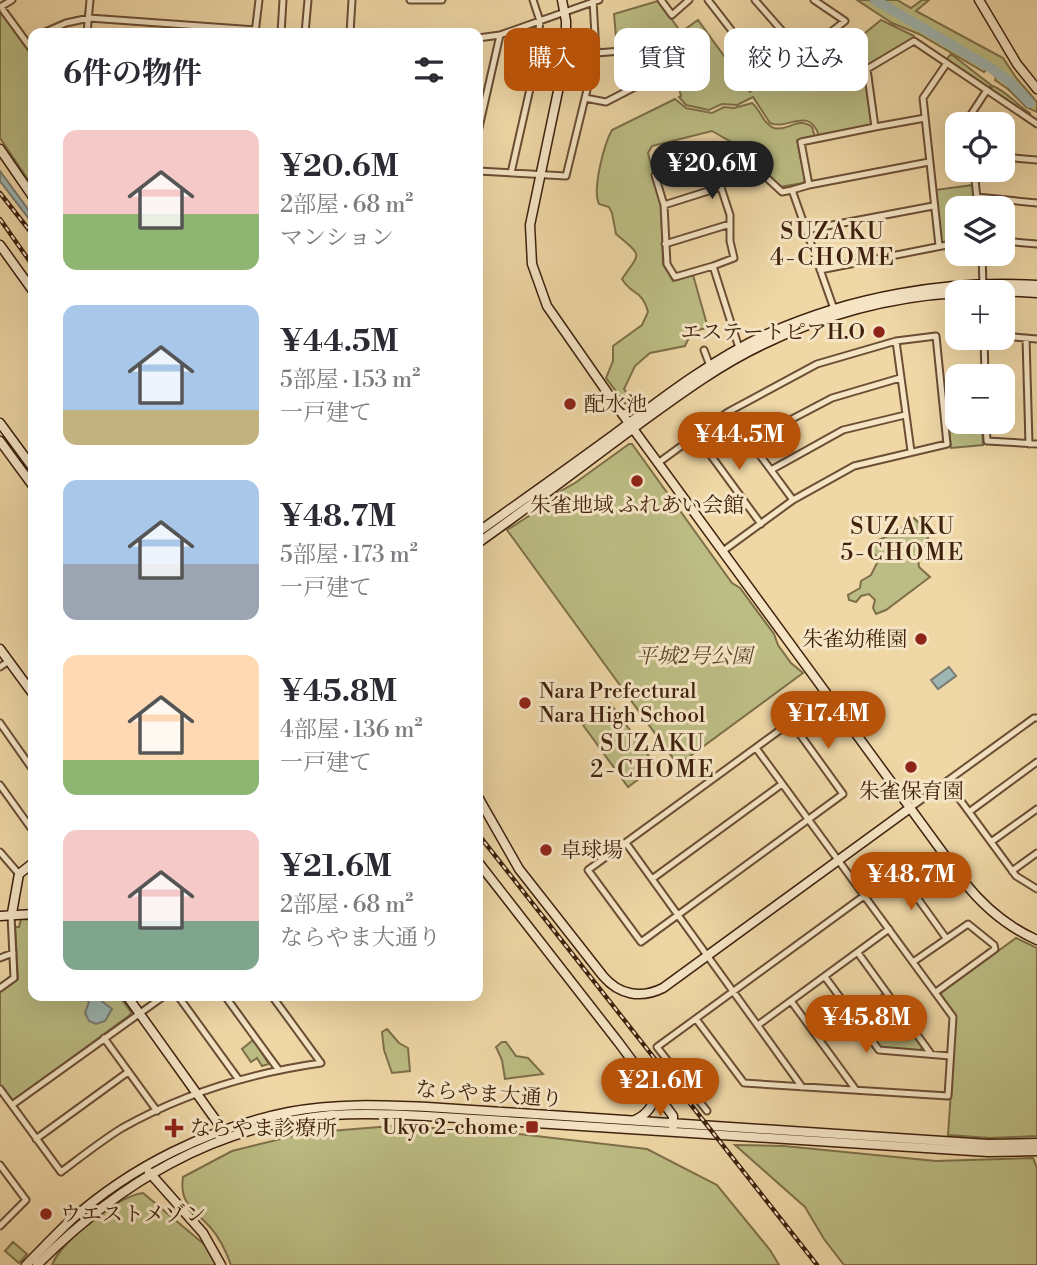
<!DOCTYPE html>
<html lang="ja">
<head>
<meta charset="utf-8">
<style>
	:root { --surface:#fff; --page:#f2f2f3; --text:#2b2b33; --muted:#7c7c81; --accent:#b45309 }
	body { margin:0; font-family:"Libre Bodoni","Noto Serif JP",serif; background:var(--page); color:var(--text); height:100vh; display:flex; flex-direction:column; font-size:26px; white-space:nowrap }
	* { box-sizing:border-box; margin:0 }
	p { font-size:23px; color:var(--muted) }
	.icon { flex:none; width:38px; height:38px; fill:none; stroke:currentColor; stroke-width:2; stroke-linecap:round; stroke-linejoin:round }
	.map { position:relative; flex:1; overflow:hidden }
	.drawer { position:absolute; left:28px; top:28px; width:455px; height:973px; display:flex; flex-direction:column; background:var(--surface); border-radius:14px; box-shadow:0 7px 28px #0002 }
	.drawer>* { flex:none }
	.top-card { position:absolute; left:504px; top:28px; width:427px; height:63px; display:flex; gap:14px }
	.tools { position:absolute; left:945px; top:112px; display:grid; gap:14px }
	.tools a { display:grid; place-items:center; width:70px; height:70px; border-radius:14px; background:var(--surface); box-shadow:0 7px 28px #0002; font-size:35px }
	.price { position:absolute; translate:-50% -60px; padding:0 16px; border-radius:24px; background:var(--accent); color:#fff; font-size:23px; line-height:46px; filter:drop-shadow(0 2px 4px #0008) }
	.price::after { content:''; position:absolute; left:50%; top:42px; width:21px; height:16px; margin-left:-10px; background:inherit; clip-path:polygon(0 0,100% 0,50% 100%) }
	.price.current { background:#222; color:#fff }
	ul { padding:0; list-style:none }
	li { display:flex; align-items:center; gap:21px; height:175px; padding:0 35px }
	li span { display:grid; place-items:center; flex:none; width:196px; height:140px; border-radius:14px; color:#555 }
	li>.icon { margin-inline-start:auto }
	span .icon { width:84px; height:84px; fill:#fffc; stroke-width:1 }
	li b { font-size:30px }
	h2 { display:flex; justify-content:space-between; align-items:center; height:84px; padding:0 35px; font-size:30px }
	.chip { padding:0 24px; border-radius:14px; background:var(--surface); box-shadow:0 7px 28px #0002; font-size:24px; line-height:63px }
	.chip.current { background:var(--accent); color:#fff }
	.map>svg:first-child { display:block }
</style>
</head>
<body>
<div class="map">
<svg width="1037" height="1265" viewBox="0 0 1037 1265">
	<rect width="100%" height="100%" fill="#efd7a6"/>
	<filter id="stains"><feTurbulence type="fractalNoise" baseFrequency=".00286" numOctaves="4"/><feColorMatrix values="0 0 0 0 .2 0 0 0 0 .09 0 0 0 0 .02 0 0 0 .5 -.17"/></filter>
	<radialGradient id="worn" r=".72"><stop offset=".6" stop-color="#630" stop-opacity="0"/><stop offset="1" stop-color="#630" stop-opacity=".3"/></radialGradient>
	<path fill="#bcbd84" stroke="#7e6f49" stroke-width="2" d="M857,0H869L985,67L1011,86L1008,89L995,80L996,77L987,69L984,72L919,34L892,23Z
		M882,0H897L911,8L922,0H929L916,11L1003,58L1017,79L1037,102V112L1026,107L1009,90L1011,87L1030,105L1033,102L1010,79L988,63Z
		M658,1L681,32L698,20L750,92L799,60H832L881,20L914,36V38L864,67L871,123L869,126L819,136C809,105 788,131 770,123L753,97L737,105L722,104L709,110L686,105L679,97L681,96L679,88L649,45L617,48L614,14Z
		M0,11L33,56V187L0,138Z
		M951,54L991,85L989,88L946,60Z
		M993,86C1008,92 1016,105 1030,113V116L990,89Z
		M675,99L686,108L712,113L724,107L734,108L752,103C760,109 763,124 774,128C788,132 797,116 812,127L815,137L797,140L805,180L803,183L780,187L733,143L712,131L652,146L648,153L661,204L663,264L673,281L693,275L708,328L692,331L685,346L650,353L635,366L624,389L639,408L631,411L606,378L613,361V346L642,325L648,312C642,289 632,296 622,279C641,251 643,257 616,234L612,213L609,207L599,204C592,190 604,144 612,130Z
		M973,185L975,208H957V241L944,243L940,241L935,190Z
		M957,383V422H982L983,445L951,448L944,384Z
		M629,444H632L732,583L740,588L774,634L778,645L791,663L803,673L678,765L507,530L532,514L550,501L557,493L575,483Z
		M914,518L930,534L918,557L919,567L930,577L886,610L876,614L873,608L875,600L869,594L861,596L856,602L849,600L848,595L860,588L861,581L871,575L879,559L871,551L870,544L894,533Z
		M611,704L656,766L628,787L583,725Z
		M21,919L33,920V996H119L131,1012L130,1015L14,1100L10,1099L0,1085V992L18,979L15,927H19Z
		M1016,938L1037,948V1136L990,1138L948,1135L956,1016L941,995L942,992Z
		M884,993L922,1047L920,1051L881,1048L855,1013Z
		M387,1029L399,1043L408,1048L410,1071L392,1073L384,1050L382,1032Z
		M253,1040L269,1064L262,1066L257,1058L251,1062L242,1049Z
		M502,1042H506L516,1056L528,1058L543,1074L505,1079L502,1060L496,1047Z
		M392,1126L494,1131L647,1149L717,1185L770,1250L779,1265H231C226,1251 220,1238 210,1227C194,1209 179,1204 183,1177L232,1151L305,1133Z
		M735,1145L784,1146L936,1161L1033,1158L1037,1168V1265H844L824,1239L805,1207Z
		M143,1193L211,1250L216,1265H52C62,1240 116,1197 143,1193Z
		M13,1242L27,1254L19,1263L5,1251Z"/>
	<path fill="#9fb7b3" stroke="#797b71" stroke-width="2" d="M0,171L33,216V224L0,181Z
		M949,667L956,676L938,689L931,680Z
		M79,996H98L99,999L112,1009L105,1021L96,1024L89,1021L85,1013L89,1002Z"/>
	<g fill="none" stroke-linecap="round" stroke-linejoin="round">
		<path stroke="#9fb7b3" stroke-width="10" d="M875,0L991,68L1009,81L1030,103"/>
		<g stroke="#6b4e34" stroke-width="9">
			<path id="street" d="M12,0L2,6L3,10L33,51
				M410,0H442
				M661,0L672,15L689,0
				M708,0L756,62L790,40L823,38L845,21L814,0
				M755,0L790,40
				M43,33L66,23L89,18L256,30
				M87,33L90,0
				M255,33L259,0
				M281,33L283,0
				M305,33L308,0
				M350,33L352,0
				M478,38L500,35L599,0
				M585,98L606,102L662,73L647,49L596,53
				M969,124L968,119L987,90
				M875,127L925,118
				M478,132L500,35
				M710,154L658,170L655,175L664,205L667,264L675,277L713,266
				M1003,157L1037,160
				M974,170L978,208
				M478,171L566,176L596,53L593,0
				M511,173L534,71L540,21L533,0
				M809,185L929,162
				M977,197L1037,203
				M664,205L721,187
				M806,230L933,206
				M1003,241L1037,244
				M665,244L730,224
				M939,246L923,98L947,63
				M982,254L983,286
				M820,270L957,243
				M834,309L792,190L809,185L801,142L875,127L867,69L914,41L1037,124
				M1003,336L1037,339
				M984,338L985,376
				M1026,338L1029,444
				M896,341L911,451
				M739,348L713,266L734,258L730,241V215L710,154L730,147L736,149L782,192L792,190
				M704,350L710,366
				M728,412L793,500
				M986,422L987,441L1037,444
				M696,435L761,524
				M750,441L832,398L900,378
				M658,463L728,412L817,364L896,341L936,336L947,444L854,466L793,500L723,551
				M771,470L843,430L905,415
				M0,667L9,661
				M791,722L843,794L641,942L588,870Z
				M0,723L33,770
				M947,782L1016,876L1037,889
				M0,785L33,831
				M910,808L1034,718H1037
				M969,812L1037,762
				M991,842L1037,809
				M626,843L802,1087
				M0,852L19,874
				M1012,871L1037,853
				M652,879L782,784
				M858,953L931,1054
				M0,958L13,953
				M913,962L968,924L994,945L995,949L936,992
				M825,977L879,1050L950,1056
				M0,988L14,978L11,915
				M178,996L239,1080
				M225,996L278,1069
				M791,1001L856,1090
				M696,1019L744,1083L948,1096L953,1017L756,748
				M758,1025L889,929
				M104,1038L157,1111
				M0,1089L61,1172C81,1157 101,1141 122,1128C184,1093 251,1073 321,1063L272,996
				M12,1105L164,996
				M707,1111L657,1047L898,871L946,938
				M36,1139L128,1072
				M0,1165L26,1200L0,1226"/>
		</g>
		<g stroke="#3f210e" stroke-width="11">
			<path id="secondary" d="M562,0L566,21V53L530,225L532,264L547,306L623,415L965,883C985,908 1008,927 1037,940
				M979,0L1017,64L1037,89
				M0,149L33,197
				M0,245L33,291
				M967,292L1000,291L1037,293
				M0,423L33,468
				M0,441L33,486
				M478,532C523,500 567,469 612,436C661,399 711,360 767,334C852,296 945,280 1037,285
				M478,543C536,502 592,458 650,416C686,390 722,364 762,345C823,315 890,297 957,293
				M0,649L33,694
				M478,797L519,869L603,976C619,995 641,999 663,988L910,808
				M478,862L619,1043L673,1116V1126
				M12,913L19,874L33,863
				M0,916L33,914
				M127,996L225,1133
				M635,1120C646,1115 655,1105 655,1092
				M149,1172L203,1233L221,1265
				M26,1265C41,1250 56,1234 71,1220C132,1166 209,1128 289,1112C334,1103 381,1105 427,1107L988,1144L1037,1143
				M37,1265C119,1183 213,1126 331,1115C363,1113 394,1114 426,1116L988,1152L1037,1151"/>
		</g>
		<use href="#street" stroke="#f5e5c5" stroke-width="5"/>
		<use href="#secondary" stroke="#f5e5c5" stroke-width="8"/>
		<g stroke="#3f210e" stroke-width="4.5">
			<path id="rail" d="M0,193L33,235
				M0,219L33,266
				M478,834L817,1265"/>
		</g>
		<use href="#rail" stroke="#f5e5c5" stroke-width="2" stroke-dasharray="5" stroke-linecap="butt"/>
	</g>
	<g fill="#8f2418" stroke="#f5e5c5" stroke-width="2.5">
		<circle cx="879" cy="332" r="7"/>
		<circle cx="570" cy="404" r="7"/>
		<circle cx="637" cy="481" r="7"/>
		<circle cx="921" cy="639" r="7"/>
		<circle cx="525" cy="703" r="7"/>
		<circle cx="911" cy="767" r="7"/>
		<circle cx="546" cy="850" r="7"/>
		<rect x="525" y="1120" width="14" height="14" rx="3.5"/>
		<path d="M170.5 1117.5h7v7h7v7h-7v7h-7v-7h-7v-7h7z"/>
		<circle cx="46" cy="1214" r="7"/>
	</g>
	<g text-anchor="middle" stroke-width="6" stroke-linejoin="round" paint-order="stroke">
		<g font-size="21" fill="#3f210e" stroke="#f5e5c5" text-anchor="start">
			<text x="865" y="339" text-anchor="end">エステートピアH.O</text>
			<text x="584" y="411">配水池</text>
			<text x="637" y="512" text-anchor="middle">朱雀地域 ふれあい会館</text>
			<text x="907" y="646" text-anchor="end">朱雀幼稚園</text>
			<text x="539" y="698">Nara Prefectural<tspan x="539" dy="24">Nara High School</tspan></text>
			<text x="911" y="798" text-anchor="middle">朱雀保育園</text>
			<text x="560" y="857">卓球場</text>
			<text x="518" y="1134" text-anchor="end">Ukyo 2-chome</text>
			<text x="190" y="1135">ならやま診療所</text>
			<text x="60" y="1221">ウエストメゾン</text>
		</g>
		<g font-size="21" font-style="italic" fill="#5e482c" stroke="#f5e5c5">
			<text x="694" y="663">平城2号公園</text>
		</g>
		<g font-size="21" fill="#3f210e" stroke="#f5e5c5">
			<text transform="translate(489 1094) rotate(4)" y="7">ならやま大通り</text>
		</g>
		<g font-size="23" letter-spacing="2" fill="#3f210e" stroke="#f5e5c5">
			<text x="833" y="239">SUZAKU<tspan x="833" dy="26">4-CHOME</tspan></text>
			<text x="903" y="534">SUZAKU<tspan x="903" dy="26">5-CHOME</tspan></text>
			<text x="653" y="751">SUZAKU<tspan x="653" dy="26">2-CHOME</tspan></text>
		</g>
	</g>
	<rect width="100%" height="100%" filter="url(#stains)"/>
	<rect width="100%" height="100%" fill="url(#worn)"/>
</svg>
<div class="tools">
<a><svg class="icon" aria-label="locate" viewBox="0 0 24 24"><circle cx="12" cy="12" r="6"/><path d="M12 2v4M12 18v4M2 12h4M18 12h4"/></svg></a>
<a><svg class="icon" aria-label="layers" viewBox="0 0 24 24"><path d="M12 4l9 5-9 5-9-5zM3 14l9 5 9-5"/></svg></a>
<a>+</a>
<a>−</a>
</div>
<b class="price current" style="left:712px;top:201px">¥20.6M</b>
<b class="price" style="left:739px;top:472px">¥44.5M</b>
<b class="price" style="left:828px;top:751px">¥17.4M</b>
<b class="price" style="left:911px;top:912px">¥48.7M</b>
<b class="price" style="left:866px;top:1055px">¥45.8M</b>
<b class="price" style="left:660px;top:1118px">¥21.6M</b>
<div class="top-card">
<a class="chip current">購入</a>
<a class="chip">賃貸</a>
<a class="chip">絞り込み</a>
</div>
<section class="drawer">
<h2>6件の物件<svg class="icon" aria-label="filters" viewBox="0 0 24 24"><path d="M4 7h16M4 17h16"/><circle cx="9" cy="7" r="2"/><circle cx="15" cy="17" r="2"/></svg></h2>
<ul>
<li><span style="background:linear-gradient(#f6c9c9 60%,#8fb573 0)"><svg class="icon" aria-label="home" viewBox="0 0 24 24"><path d="M3 11l9-7 9 7M6 9v11h12V9"/></svg></span><div><b>¥20.6M</b><p>2部屋 · 68 m²</p><p>マンション</p></div></li>
<li><span style="background:linear-gradient(#a9c7e8 75%,#c2b280 0)"><svg class="icon" aria-label="home" viewBox="0 0 24 24"><path d="M3 11l9-7 9 7M6 9v11h12V9"/></svg></span><div><b>¥44.5M</b><p>5部屋 · 153 m²</p><p>一戸建て</p></div></li>
<li><span style="background:linear-gradient(#a9c7e8 60%,#9aa5b1 0)"><svg class="icon" aria-label="home" viewBox="0 0 24 24"><path d="M3 11l9-7 9 7M6 9v11h12V9"/></svg></span><div><b>¥48.7M</b><p>5部屋 · 173 m²</p><p>一戸建て</p></div></li>
<li><span style="background:linear-gradient(#ffd9b3 75%,#8fb573 0)"><svg class="icon" aria-label="home" viewBox="0 0 24 24"><path d="M3 11l9-7 9 7M6 9v11h12V9"/></svg></span><div><b>¥45.8M</b><p>4部屋 · 136 m²</p><p>一戸建て</p></div></li>
<li><span style="background:linear-gradient(#f6c9c9 65%,#7fa58c 0)"><svg class="icon" aria-label="home" viewBox="0 0 24 24"><path d="M3 11l9-7 9 7M6 9v11h12V9"/></svg></span><div><b>¥21.6M</b><p>2部屋 · 68 m²</p><p>ならやま大通り</p></div></li>
</ul>
</section>
</div>
</body>
</html>
